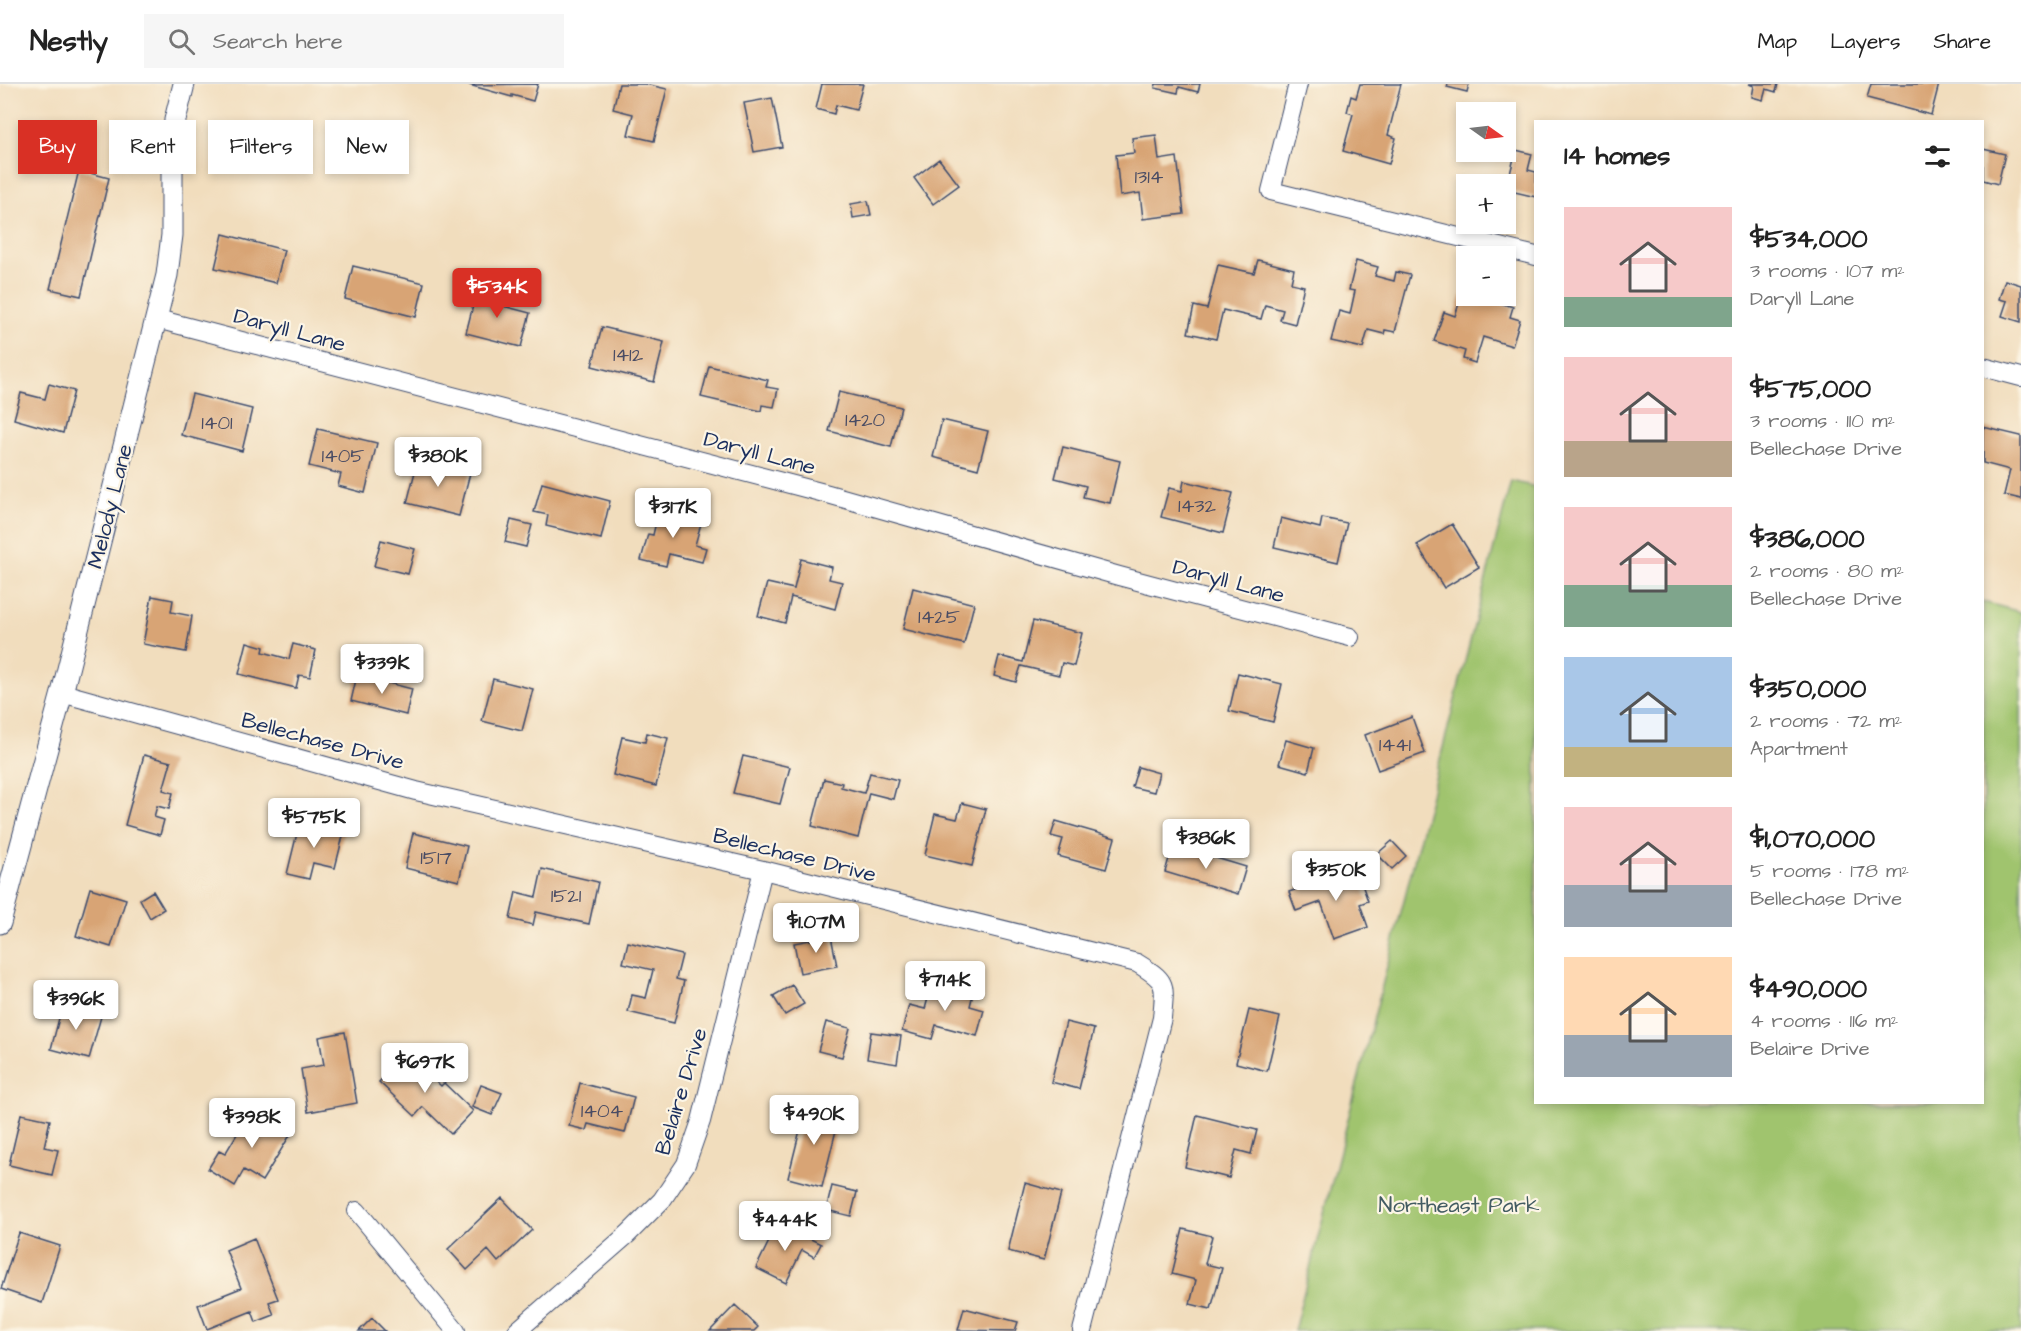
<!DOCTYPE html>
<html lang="en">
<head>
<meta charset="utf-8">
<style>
	:root { --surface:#fff; --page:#f6f6f6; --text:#222; --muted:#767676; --line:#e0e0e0; --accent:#d93025 }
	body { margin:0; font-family:"Architects Daughter",sans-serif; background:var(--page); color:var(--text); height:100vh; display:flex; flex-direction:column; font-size:22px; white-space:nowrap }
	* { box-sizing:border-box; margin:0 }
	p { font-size:20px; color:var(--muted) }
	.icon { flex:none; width:33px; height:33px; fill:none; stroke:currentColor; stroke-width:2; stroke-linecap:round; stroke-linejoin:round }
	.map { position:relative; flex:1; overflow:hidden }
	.details { position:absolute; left:1534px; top:36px; width:450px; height:984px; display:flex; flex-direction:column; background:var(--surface); border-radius:0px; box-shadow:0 3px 9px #0003 }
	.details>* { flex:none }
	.banner { position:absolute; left:18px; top:36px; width:570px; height:54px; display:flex; gap:12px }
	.needle { width:39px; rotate:104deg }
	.controls { position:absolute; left:1456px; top:18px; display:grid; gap:12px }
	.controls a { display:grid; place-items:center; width:60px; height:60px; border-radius:0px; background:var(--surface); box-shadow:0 3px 9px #0003; font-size:30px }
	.price { position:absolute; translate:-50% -51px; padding:0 14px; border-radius:6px; background:#fff; color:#222; font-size:20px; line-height:39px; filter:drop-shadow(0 2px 3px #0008) }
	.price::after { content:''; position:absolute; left:50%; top:36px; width:18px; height:14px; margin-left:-9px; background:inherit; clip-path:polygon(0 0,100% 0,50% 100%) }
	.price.active { background:var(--accent); color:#fff }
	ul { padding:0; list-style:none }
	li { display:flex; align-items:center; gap:18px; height:150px; padding:0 30px }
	li span { display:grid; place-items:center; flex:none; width:168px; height:120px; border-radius:0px; color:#555 }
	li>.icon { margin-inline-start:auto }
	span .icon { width:72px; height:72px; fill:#fffc; stroke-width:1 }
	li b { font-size:26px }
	h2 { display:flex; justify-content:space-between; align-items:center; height:72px; padding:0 30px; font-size:26px }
	.pill { padding:0 21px; border-radius:0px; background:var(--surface); box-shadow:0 3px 9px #0003; font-size:21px; line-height:54px }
	.pill.active { background:var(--accent); color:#fff }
	header { display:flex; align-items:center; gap:36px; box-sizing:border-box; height:84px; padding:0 30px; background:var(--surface); border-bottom:2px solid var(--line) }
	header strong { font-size:28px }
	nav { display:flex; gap:33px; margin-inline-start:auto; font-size:21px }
	.search { width:420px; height:54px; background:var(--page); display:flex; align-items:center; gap:15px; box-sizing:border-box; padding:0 21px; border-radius:0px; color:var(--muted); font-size:22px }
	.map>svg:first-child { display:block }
</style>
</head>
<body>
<header>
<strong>Nestly</strong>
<div class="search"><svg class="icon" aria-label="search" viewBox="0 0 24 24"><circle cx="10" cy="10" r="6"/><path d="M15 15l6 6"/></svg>Search here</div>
<nav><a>Map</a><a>Layers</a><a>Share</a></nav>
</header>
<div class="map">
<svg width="2021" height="1247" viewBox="0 0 2021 1247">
	<rect width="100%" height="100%" fill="#fcf5e5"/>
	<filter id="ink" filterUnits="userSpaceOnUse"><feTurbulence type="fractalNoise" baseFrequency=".0167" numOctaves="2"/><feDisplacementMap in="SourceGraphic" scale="12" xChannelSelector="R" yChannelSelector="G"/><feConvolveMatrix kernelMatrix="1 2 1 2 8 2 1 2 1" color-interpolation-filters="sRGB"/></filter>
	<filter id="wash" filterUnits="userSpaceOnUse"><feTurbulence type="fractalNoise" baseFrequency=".008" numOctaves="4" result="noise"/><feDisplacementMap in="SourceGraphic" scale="24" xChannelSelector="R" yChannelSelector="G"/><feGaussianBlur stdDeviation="1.35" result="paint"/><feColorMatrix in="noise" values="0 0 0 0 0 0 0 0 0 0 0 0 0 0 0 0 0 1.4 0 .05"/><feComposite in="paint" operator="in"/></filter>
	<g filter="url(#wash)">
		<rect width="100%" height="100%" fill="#f1ddbd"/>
		<path fill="#a0c46e" stroke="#5e7a66" stroke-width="1.5" d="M1511,397L1536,403V1018H1983V518L2021,528V1247H1294Z"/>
		<g id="blocks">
			<path fill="#d8a475" d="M538,0L533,17L512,11V13L469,1Z
				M619,0H645L667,5L654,57L628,51L633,30L613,25Z
				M822,0H863L856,26L836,21L834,30L816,25Z
				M1156,0H1200L1198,8L1179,3L1178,9L1155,4Z
				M1360,0H1401L1388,51L1396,54L1389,80L1343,67L1353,30L1347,28L1351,12L1356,14Z
				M1448,0H1469L1467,8L1447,3Z
				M1749,0H1778L1776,8L1766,5L1763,16L1752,13L1754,2Z
				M1871,0H1939L1931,31L1867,14Z
				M772,14L782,63L754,68L744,19Z
				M1156,51L1159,76L1177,73L1184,130L1143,135L1140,109L1120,112L1116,71L1134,69L1132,54Z
				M1983,65L2005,70L1998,100L1983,96Z
				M1516,66L1532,70L1528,86L1536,88V113L1506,106Z
				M939,75L959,101L933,120L914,94Z
				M79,86L109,94L81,212L50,205Z
				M868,117L871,131L853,134L851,120Z
				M223,150L284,166L276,199L215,184Z
				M1258,176L1294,185L1291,199L1304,202L1295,240L1280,236L1283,226L1265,221L1261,235L1223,226L1216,255L1188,249L1194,222L1207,225L1218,181L1254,189Z
				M1356,177L1378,183L1375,192L1394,197L1396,188L1410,191L1395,248L1385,246L1384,250L1368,246L1363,264L1331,257L1339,227L1350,230L1355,207L1349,206Z
				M353,182L424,199L416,233L345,215Z
				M2005,196L2021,201V238L2002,232L2007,217L1999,215Z
				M478,202L506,209L503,222L530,229L521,263L466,249Z
				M1463,207L1467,208V212H1478L1513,223L1510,233L1520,236L1512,262L1483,253L1475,279L1463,275L1465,267L1434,257L1444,228L1455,232Z
				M602,243L664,258L654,298L592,282Z
				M709,282L768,296L766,303L778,305L774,323L762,321L761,327L701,313Z
				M49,300L74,307L63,349L14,335L21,309L45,315Z
				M839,308L901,323L891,363L829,347Z
				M192,310L252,325L242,367L181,351Z
				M942,336L988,347L978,385L933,373Z
				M1983,343L2021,352V415L2004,411L2010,386L1983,379Z
				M318,345L377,359L365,409L338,402L341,390L309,382Z
				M1063,363L1120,377L1110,419L1083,413L1086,402L1055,394Z
				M418,376L470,389L459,432L407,419Z
				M1184,397L1233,409L1223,449L1161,433L1169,404L1182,407Z
				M542,399L610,417L601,455L546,442L548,431L534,428Z
				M659,425L702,436L695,461L706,464L702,478L669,470L666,482L641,476L648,450L653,451Z
				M1281,434L1320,444L1322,434L1347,439L1338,478L1274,463Z
				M511,436L532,441L526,463L505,458Z
				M1452,440L1479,483L1444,504L1417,461Z
				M381,456L415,465L408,490L374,482Z
				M801,475L832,483L829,495L842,498L835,525L791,513L785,539L758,532L767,499L794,505Z
				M913,504L974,520L964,560L903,545Z
				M152,512L173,516L171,528L192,532L186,568L143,560Z
				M1033,537L1082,549L1074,582L1062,579L1059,591L1021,582L1016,598L994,592L999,572L1023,578Z
				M247,558L264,563L263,568L289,575L293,560L316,566L310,593L299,591L296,604L239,590Z
				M1238,589L1282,600L1273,638L1229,627Z
				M357,591L412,605L406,631L351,617Z
				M493,595L533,605L522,647L482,637Z
				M1412,633L1425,669L1378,686L1365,651Z
				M647,649L668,654L656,702L613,691L622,653L645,658Z
				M1286,656L1314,664L1308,688L1279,680Z
				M144,671L171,678L163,706L173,709L169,725L157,722L154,733L164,736L160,751L125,741Z
				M743,672L790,683L780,720L733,709Z
				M1138,683L1159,689L1154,708L1132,703Z
				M870,689L898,696L893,715L869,709L858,754L812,742L824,695L842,699L841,703L864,709Z
				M962,719L986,725L972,782L925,771L935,730L957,735Z
				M300,737L344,748L335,784L313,779L309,795L287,790Z
				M1056,737L1115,754L1106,785L1058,772L1063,755L1051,752Z
				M413,749L467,762L459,797L405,784Z
				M1392,757L1406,772L1392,785L1377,770Z
				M1173,761L1246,783L1238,810L1165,788Z
				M1356,784L1368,817L1360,820L1368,843L1334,855L1321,818L1296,827L1289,808Z
				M542,785L598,798L589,840L536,828L533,841L510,835L516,808L536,813Z
				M90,804L126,815L111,863L76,852Z
				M153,807L164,825L150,834L140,815Z
				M831,852L837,882L800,889L794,859Z
				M628,858L682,871L676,895L684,897L674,939L628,928L632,911L646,914L653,886L623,879Z
				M933,896L974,906L970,922L984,926L977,952L936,941L932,955L902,947L909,921L925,925Z
				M792,901L804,920L785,931L773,912Z
				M63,919L102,929L89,975L51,965Z
				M1249,926L1280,933L1267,987L1236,979Z
				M826,938L850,944L842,973L818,967Z
				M1066,938L1094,945L1079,1005L1051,998Z
				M345,948L357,1019L308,1028L301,985L324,981L319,953Z
				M871,948L901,952L897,980L867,975Z
				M407,969L441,1002L444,999L473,1027L451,1050L423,1023L415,1032L379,998Z
				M580,999L634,1013L625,1049L588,1040L586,1046L569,1042Z
				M481,1001L502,1009L492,1031L472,1023Z
				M806,1022L840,1030L822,1103L788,1094Z
				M252,1025L292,1048L262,1097L244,1086L235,1102L208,1085L219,1067L225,1070Z
				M21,1030L50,1036L44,1063L58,1066L52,1091L9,1081Z
				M1197,1031L1257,1046L1251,1070L1236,1066L1229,1094L1185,1083Z
				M1025,1099L1061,1109L1044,1176L1008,1167Z
				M832,1102L857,1108L851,1132L826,1126Z
				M502,1114L532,1146L498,1178L488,1166L467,1186L448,1165Z
				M778,1139L821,1160L814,1173L802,1166L786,1199L756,1184Z
				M1183,1145L1212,1152L1205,1180L1222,1184L1211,1225L1190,1220L1196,1196L1172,1190Z
				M19,1149L60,1162L42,1219L1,1205Z
				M254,1154L278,1215L269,1218L274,1231L256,1238L252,1227L207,1245L198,1221L241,1204L226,1166Z
				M735,1221L758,1243L754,1247H710Z
				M964,1224L1018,1238L1015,1247L958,1246Z
				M372,1234L385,1247H359Z"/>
		</g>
	</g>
	<g filter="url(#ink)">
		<use href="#blocks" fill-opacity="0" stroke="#3b496c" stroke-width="1.5"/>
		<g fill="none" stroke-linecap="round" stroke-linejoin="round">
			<g stroke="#3b496c" stroke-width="20">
				<path id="minor" d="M1298,0L1271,107L1536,172
					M157,235L828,410L1119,492L1350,553
					M1983,283L2021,293
					M62,609L416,707L763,786L1137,879C1168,898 1165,899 1162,934L1082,1247
					M357,1127L456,1247
					M517,1247L628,1150L662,1116L686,1080L701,1037L763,786"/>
			</g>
			<g stroke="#3b496c" stroke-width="23">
				<path id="tertiary" d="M0,839L62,609L167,191L172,151V75L175,36L184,0"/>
			</g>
			<use href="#minor" stroke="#fff" stroke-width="18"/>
			<use href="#tertiary" stroke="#fff" stroke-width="21"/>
		</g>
	</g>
	<g text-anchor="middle" stroke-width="4.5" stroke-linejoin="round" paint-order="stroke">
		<g font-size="20" fill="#4a4c64">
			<text x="1149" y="99">1314</text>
			<text x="628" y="277">1412</text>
			<text x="865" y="342">1420</text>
			<text x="217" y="345">1401</text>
			<text x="343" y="378">1405</text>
			<text x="1197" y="428">1432</text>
			<text x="939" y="539">1425</text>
			<text x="1395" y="667">1441</text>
			<text x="436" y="780">1517</text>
			<text x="566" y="818">1521</text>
			<text x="602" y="1033">1404</text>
		</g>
		<g font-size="22" fill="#1b2f5e" stroke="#fcf5e5">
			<text transform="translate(290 245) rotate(15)" y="8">Daryll Lane</text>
			<text transform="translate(760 368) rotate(15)" y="8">Daryll Lane</text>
			<text transform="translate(109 422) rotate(-76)" y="8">Melody Lane</text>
			<text transform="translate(1229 496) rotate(15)" y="8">Daryll Lane</text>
			<text transform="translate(323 656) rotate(15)" y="8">Bellechase Drive</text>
			<text transform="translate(795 770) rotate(14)" y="8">Bellechase Drive</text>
			<text transform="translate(680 1007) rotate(-73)" y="8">Belaire Drive</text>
		</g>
		<g font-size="22" fill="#435c63" stroke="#fcf5e5">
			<text x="1459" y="1128">Northeast Park</text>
		</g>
	</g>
</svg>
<div class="controls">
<a><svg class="needle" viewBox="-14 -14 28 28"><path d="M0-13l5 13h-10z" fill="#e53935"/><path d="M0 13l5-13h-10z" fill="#767676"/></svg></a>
<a>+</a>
<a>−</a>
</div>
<b class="price active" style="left:497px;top:235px">$534K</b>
<b class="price" style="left:438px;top:404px">$380K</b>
<b class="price" style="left:673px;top:455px">$317K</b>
<b class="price" style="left:382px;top:611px">$339K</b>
<b class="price" style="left:314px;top:765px">$575K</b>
<b class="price" style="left:1206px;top:786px">$386K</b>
<b class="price" style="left:1336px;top:818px">$350K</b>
<b class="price" style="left:816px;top:870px">$1.07M</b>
<b class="price" style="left:945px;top:928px">$714K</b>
<b class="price" style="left:76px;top:947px">$396K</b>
<b class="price" style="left:425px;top:1010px">$697K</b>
<b class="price" style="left:814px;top:1062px">$490K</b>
<b class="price" style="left:252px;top:1065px">$398K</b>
<b class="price" style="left:785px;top:1168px">$444K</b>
<div class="banner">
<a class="pill active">Buy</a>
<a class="pill">Rent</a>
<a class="pill">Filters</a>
<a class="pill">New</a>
</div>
<section class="details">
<h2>14 homes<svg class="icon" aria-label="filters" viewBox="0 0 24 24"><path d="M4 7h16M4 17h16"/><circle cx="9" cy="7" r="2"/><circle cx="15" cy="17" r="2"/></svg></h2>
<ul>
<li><span style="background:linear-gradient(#f6c9c9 75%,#7fa58c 0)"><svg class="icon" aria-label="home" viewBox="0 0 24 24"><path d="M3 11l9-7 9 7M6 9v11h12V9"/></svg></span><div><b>$534,000</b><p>3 rooms · 107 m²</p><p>Daryll Lane</p></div></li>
<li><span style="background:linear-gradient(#f6c9c9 70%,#b9a48a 0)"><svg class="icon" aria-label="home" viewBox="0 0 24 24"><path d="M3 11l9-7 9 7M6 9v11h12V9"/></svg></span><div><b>$575,000</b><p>3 rooms · 110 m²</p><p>Bellechase Drive</p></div></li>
<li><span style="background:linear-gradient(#f6c9c9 65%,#7fa58c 0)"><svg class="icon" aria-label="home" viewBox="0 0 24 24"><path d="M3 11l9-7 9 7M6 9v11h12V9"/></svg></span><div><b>$386,000</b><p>2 rooms · 80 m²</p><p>Bellechase Drive</p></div></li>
<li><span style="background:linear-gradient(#a9c7e8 75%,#c2b280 0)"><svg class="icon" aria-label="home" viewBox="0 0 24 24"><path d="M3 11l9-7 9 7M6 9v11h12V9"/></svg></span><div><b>$350,000</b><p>2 rooms · 72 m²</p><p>Apartment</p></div></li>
<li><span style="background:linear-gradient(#f6c9c9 65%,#9aa5b1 0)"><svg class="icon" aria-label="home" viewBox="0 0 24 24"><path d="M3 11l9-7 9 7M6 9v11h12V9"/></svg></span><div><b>$1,070,000</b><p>5 rooms · 178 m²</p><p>Bellechase Drive</p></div></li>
<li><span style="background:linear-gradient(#ffd9b3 65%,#9aa5b1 0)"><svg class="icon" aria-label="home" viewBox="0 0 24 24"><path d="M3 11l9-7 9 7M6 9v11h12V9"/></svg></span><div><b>$490,000</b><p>4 rooms · 116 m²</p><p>Belaire Drive</p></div></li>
</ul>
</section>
</div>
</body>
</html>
